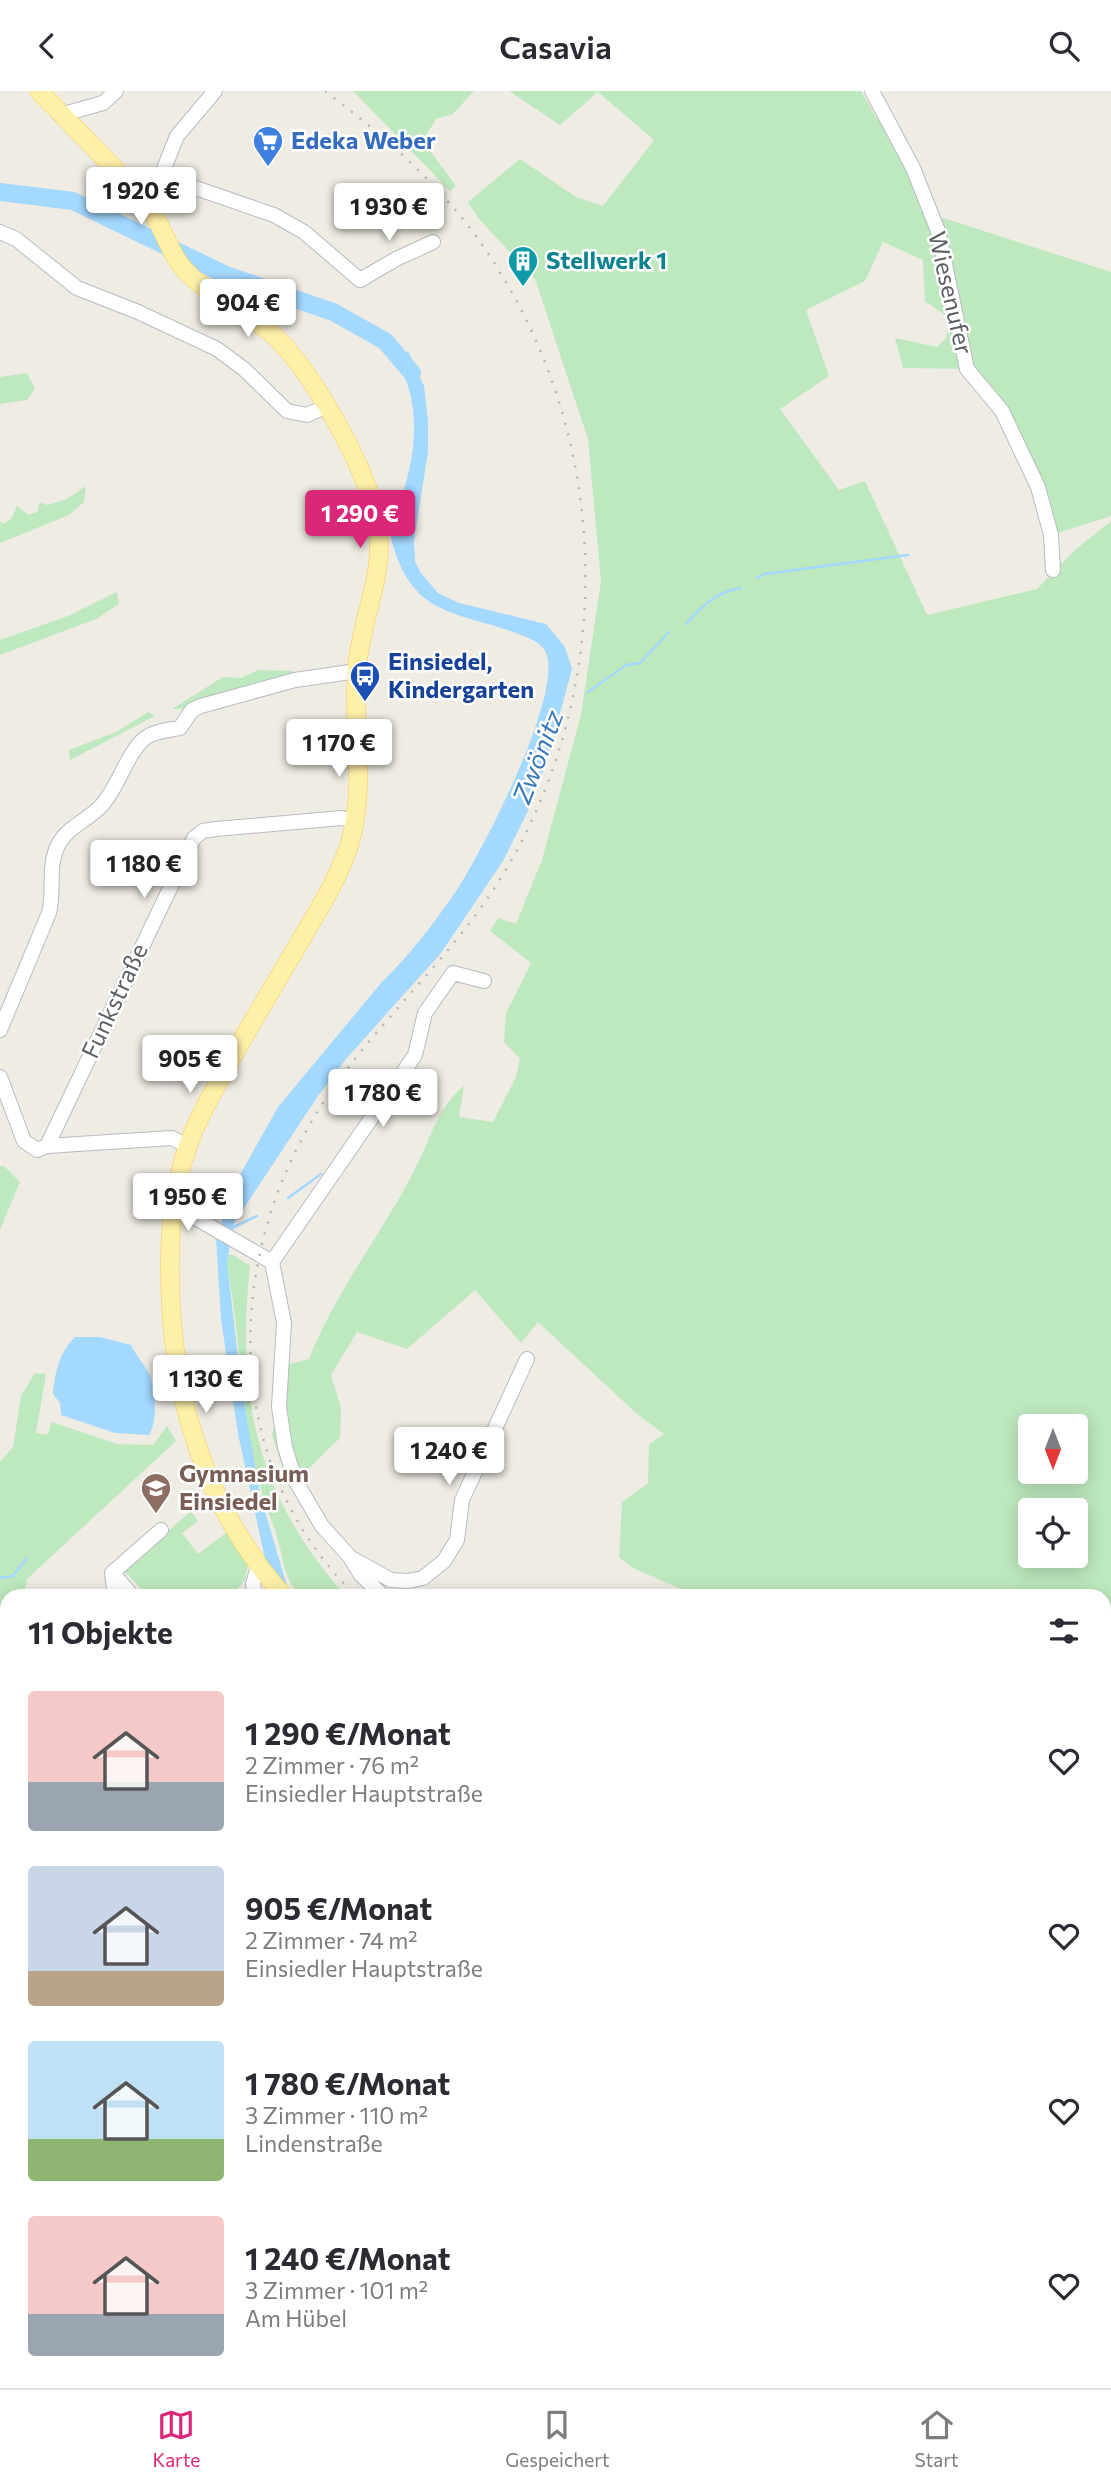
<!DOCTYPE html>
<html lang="de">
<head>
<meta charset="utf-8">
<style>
	:root { --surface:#fff; --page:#f2f2f3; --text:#2b2b33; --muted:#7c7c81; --line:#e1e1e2; --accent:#db2777 }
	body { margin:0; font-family:Commissioner,sans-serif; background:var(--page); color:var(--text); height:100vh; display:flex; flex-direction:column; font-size:26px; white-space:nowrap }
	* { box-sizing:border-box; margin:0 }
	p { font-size:23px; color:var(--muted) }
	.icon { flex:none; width:38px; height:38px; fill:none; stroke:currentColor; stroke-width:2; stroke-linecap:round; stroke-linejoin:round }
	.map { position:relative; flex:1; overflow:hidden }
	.sheet { position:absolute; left:0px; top:1498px; width:1111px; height:800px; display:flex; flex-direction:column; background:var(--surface); border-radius:21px 21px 0 0; box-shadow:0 4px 18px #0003 }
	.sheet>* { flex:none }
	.needle { width:46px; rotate:180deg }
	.fabs { position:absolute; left:1018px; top:1323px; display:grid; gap:14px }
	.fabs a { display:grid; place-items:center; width:70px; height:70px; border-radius:7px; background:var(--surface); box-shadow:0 4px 18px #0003; font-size:35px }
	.price { position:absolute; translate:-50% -60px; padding:0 16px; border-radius:7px; background:#fff; color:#222; font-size:23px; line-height:46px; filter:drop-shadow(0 2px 4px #0008) }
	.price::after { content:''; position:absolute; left:50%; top:42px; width:21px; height:16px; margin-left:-10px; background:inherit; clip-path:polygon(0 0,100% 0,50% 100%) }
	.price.selected { background:var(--accent); color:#fff }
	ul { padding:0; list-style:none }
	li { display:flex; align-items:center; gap:21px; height:175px; padding:0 28px }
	li span { display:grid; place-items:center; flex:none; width:196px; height:140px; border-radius:7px; color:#555 }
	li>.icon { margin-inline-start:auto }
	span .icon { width:84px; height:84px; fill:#fffc; stroke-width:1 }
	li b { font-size:30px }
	h2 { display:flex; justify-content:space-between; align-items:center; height:84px; padding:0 28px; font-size:30px }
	header { display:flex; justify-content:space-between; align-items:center; height:91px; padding:0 28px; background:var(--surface); font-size:32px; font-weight:600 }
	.tabs { display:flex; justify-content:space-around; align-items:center; height:98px; border-top:2px solid var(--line); background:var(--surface); font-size:19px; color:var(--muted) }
	.tabs a { display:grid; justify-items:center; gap:4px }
	.tabs .selected { color:var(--accent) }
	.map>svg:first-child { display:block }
</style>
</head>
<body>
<header><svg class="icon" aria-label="back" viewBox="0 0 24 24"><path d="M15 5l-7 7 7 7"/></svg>Casavia<svg class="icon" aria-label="search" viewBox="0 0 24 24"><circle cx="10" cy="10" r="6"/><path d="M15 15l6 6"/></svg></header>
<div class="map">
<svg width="1111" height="2297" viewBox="0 0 1111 2297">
	<rect width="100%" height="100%" fill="#efece3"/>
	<path fill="#bee9be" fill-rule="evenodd" d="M353,0H474L453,23L436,28L427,43L431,61L456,95L450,100Z
		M509,0H861L877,28L885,26L931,123L1111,181V425L1051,444L1002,320L967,278L903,277L895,247L937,256L946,247L950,228L925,210L923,169L883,151L865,190L806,219L829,285L780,318L839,399L865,390L927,524L1037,498L1075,459L1111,430V1674L1104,1671V1505H697L633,1477L619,1466L622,1411L648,1392L649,1353L664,1343L637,1323L538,1231L521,1252L475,1199L407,1258L357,1241L331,1284L341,1317L340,1347L309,1377L287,1391L272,1344L286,1274L309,1268C335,1202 380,1145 413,1082C429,1053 437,1016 464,995L459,1026L493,1031L516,986L520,967L504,951L506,922L531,872L490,840L498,827L516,833L542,769L581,624L601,490L588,348L535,188L479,128L468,111L520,68L576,106L603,115L654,49L598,1L560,34ZM1031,1335H1076V1381H1031ZM1031,1419H1076V1465H1031Z
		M27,282L35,298L27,309L0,313V286Z
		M86,395L84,411L69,424L0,452V430L3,433L11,428L17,415L29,424L37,421L40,411L47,414L67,408Z
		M117,501L119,513L96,528L0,564V549L68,525Z
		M258,579L293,580L292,586L197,610L181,618H172L223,586L241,587Z
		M148,621L155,625L70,669L69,659L116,641Z
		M0,1075H4L20,1091L0,1139Z
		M225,1164H234L250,1175C236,1306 256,1405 346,1505H301C282,1487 284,1466 276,1442C269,1422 261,1403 256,1381C240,1309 240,1236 225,1164Z
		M35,1282L46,1283L36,1342L47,1344L52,1331L117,1353L153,1354L167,1335L176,1350L27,1488L24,1505H7V2291H426L418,2297H0V1371L13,1356L21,1305Z
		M191,1420L198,1430L182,1442L198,1463L227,1441L248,1474L245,1489L232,1505H148L123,1479Z
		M1104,1944L1111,1946V2096H1104Z"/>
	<path fill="#a3d8ff" d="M408,260L424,295L428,330V361L414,449L415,470L420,481L438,502L459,512L546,533L565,556L572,578L548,667L528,720L503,770L441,862L346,968L318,1005L234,1132L227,1171L230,1197L241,1294L260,1404L290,1505H273L238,1343L221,1228L216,1146L241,1082L278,1016L381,892C410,864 436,830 458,797C481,762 571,591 543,557C537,549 525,546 516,542C455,520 412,525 392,451C387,433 398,419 403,401C417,359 421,306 395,268Z
		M75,1246H100L131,1254C136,1265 148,1277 151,1288C155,1305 158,1329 149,1344L115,1342L61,1324L60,1312L53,1303C55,1281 59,1262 75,1246Z"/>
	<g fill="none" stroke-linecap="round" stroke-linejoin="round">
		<path stroke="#a3d8ff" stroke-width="2.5" d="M757,487L764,483L908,464
			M686,533C701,516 717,500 741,497
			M588,601L626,574L640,572L669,541
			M288,1107L321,1083
			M232,1137L257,1125
			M0,1487L13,1485L26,1468
			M232,2291L235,2297"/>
		<path stroke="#a3d8ff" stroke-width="18" d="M0,101L73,110L226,184L333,221L385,250L412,282"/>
		<g stroke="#b8bbc0" stroke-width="16">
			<path id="minor" d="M872,0L913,77L938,140L967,278L1002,320L1038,396L1051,444L1053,479
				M60,24L103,12L116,0
				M161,85L177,45L215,0
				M145,109L161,85L274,124L304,141L360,189L396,168L433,151
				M0,141L16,148L77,197L138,221L217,258L244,278L287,320L307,324L325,316
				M0,939L49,822C55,799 47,777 58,754C68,735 87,730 101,715C119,696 125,665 144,648C153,640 169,639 180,637L192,619L201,615L295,589L357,580
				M0,986L24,1050L37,1059L47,1055L172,1047L187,1055
				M47,1055L194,747L203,740L216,738L341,727L355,730
				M172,1119L187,1122L272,1171L284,1232L279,1316L285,1356L295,1389L322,1435L350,1466L361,1484L383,1505
				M272,1171L415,964L425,922L453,882L484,890
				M353,1468L391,1489L408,1490L423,1487L444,1470L457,1449L462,1409L527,1268
				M113,1482L132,1505
				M115,1505L112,1482L161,1439
				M255,1505L253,1493L258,1476"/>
		</g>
		<g stroke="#fcca50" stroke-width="19">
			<path id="major" d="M39,0L145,109C161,130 167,158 183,177C206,203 239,216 265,237C305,267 356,360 371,408C393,474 363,514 357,576C352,634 366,691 351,748C340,787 315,824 295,859C263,913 230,967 202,1022C176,1072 169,1126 170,1181C170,1300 203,1415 284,1505
				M1104,1734L1111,1737"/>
		</g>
		<use href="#minor" stroke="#fff" stroke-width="14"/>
		<use href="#major" stroke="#fff0a8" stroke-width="18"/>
		<path stroke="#b5b6b6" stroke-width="2.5" stroke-dasharray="2 9" stroke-linecap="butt" d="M325,0C378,40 429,84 469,136C609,320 624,577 507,777C460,857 390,918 336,993C224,1148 213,1365 356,1505
			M1104,1710L1111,1711"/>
	</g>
	<defs>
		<g id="supermarket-pin" transform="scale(1.575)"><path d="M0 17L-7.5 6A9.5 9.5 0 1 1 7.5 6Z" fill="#3f7fe0" stroke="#fff"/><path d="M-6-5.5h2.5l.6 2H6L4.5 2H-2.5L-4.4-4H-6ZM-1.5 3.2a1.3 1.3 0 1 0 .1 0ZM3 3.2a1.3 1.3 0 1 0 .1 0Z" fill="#fff"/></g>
		<g id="building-pin" transform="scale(1.575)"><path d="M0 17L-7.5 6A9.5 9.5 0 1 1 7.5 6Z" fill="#0f9aa8" stroke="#fff"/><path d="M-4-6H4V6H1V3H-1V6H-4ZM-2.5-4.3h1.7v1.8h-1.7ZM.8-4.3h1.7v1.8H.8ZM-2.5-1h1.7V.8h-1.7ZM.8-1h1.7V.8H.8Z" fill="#fff"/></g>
		<g id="bus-pin" transform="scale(1.575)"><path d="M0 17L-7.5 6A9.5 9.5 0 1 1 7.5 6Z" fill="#1a4fb4" stroke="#fff"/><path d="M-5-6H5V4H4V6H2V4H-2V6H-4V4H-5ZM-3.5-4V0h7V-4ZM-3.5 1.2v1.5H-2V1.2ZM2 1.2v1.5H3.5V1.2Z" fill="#fff"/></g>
		<g id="school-pin" transform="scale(1.575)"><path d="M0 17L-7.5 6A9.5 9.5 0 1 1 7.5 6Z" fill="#8d6e63" stroke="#fff"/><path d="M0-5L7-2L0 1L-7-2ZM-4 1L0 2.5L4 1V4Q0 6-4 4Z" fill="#fff"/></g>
	</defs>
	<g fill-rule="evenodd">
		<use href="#supermarket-pin" x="268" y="50"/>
		<use href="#building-pin" x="523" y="170"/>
		<use href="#bus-pin" x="365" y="585"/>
		<use href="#school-pin" x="156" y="1397"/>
	</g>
	<g text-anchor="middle" stroke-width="5" stroke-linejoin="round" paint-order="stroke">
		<g font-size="24" font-weight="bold" fill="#366cbe" stroke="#fff" text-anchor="start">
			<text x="291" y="58">Edeka Weber</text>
		</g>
		<g font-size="24" font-weight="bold" fill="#0d838f" stroke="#fff" text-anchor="start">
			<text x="546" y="178">Stellwerk 1</text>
		</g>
		<g font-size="24" fill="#5b6065" stroke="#fff">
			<text transform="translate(950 202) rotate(77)" y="8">Wiesenufer</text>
			<text transform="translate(115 910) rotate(-65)" y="8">Funkstraße</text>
		</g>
		<g font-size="24" font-weight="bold" fill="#164399" stroke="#fff" text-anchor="start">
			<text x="388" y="579">Einsiedel,<tspan x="388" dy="28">Kindergarten</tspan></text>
		</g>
		<g font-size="24" font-weight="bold" fill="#785e54" stroke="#fff" text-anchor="start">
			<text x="179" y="1391">Gymnasium<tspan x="179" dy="28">Einsiedel</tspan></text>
		</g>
		<g font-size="26" font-style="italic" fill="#3878b9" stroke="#fff">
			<text transform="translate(538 666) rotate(-69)" y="9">Zwönitz</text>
		</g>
	</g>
</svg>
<div class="fabs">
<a><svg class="needle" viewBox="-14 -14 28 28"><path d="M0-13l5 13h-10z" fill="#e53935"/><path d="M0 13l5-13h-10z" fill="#7c7c81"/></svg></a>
<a><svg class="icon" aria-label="locate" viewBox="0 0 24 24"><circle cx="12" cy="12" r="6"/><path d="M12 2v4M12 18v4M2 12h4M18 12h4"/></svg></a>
</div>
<b class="price" style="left:141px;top:136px">1 920 €</b>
<b class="price" style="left:389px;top:152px">1 930 €</b>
<b class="price" style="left:248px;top:248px">904 €</b>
<b class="price selected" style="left:360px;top:459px">1 290 €</b>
<b class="price" style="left:339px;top:688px">1 170 €</b>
<b class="price" style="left:144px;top:809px">1 180 €</b>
<b class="price" style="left:190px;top:1004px">905 €</b>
<b class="price" style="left:383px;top:1038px">1 780 €</b>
<b class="price" style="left:188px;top:1142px">1 950 €</b>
<b class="price" style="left:206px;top:1324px">1 130 €</b>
<b class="price" style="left:449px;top:1396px">1 240 €</b>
<section class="sheet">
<h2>11 Objekte<svg class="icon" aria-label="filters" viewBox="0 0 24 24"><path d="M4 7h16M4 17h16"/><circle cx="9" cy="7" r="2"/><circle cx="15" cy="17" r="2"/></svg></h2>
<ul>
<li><span style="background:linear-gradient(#f6c9c9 65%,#9aa5b1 0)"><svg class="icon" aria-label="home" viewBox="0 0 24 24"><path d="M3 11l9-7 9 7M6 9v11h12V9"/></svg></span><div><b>1 290 €/Monat</b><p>2 Zimmer · 76 m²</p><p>Einsiedler Hauptstraße</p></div><svg class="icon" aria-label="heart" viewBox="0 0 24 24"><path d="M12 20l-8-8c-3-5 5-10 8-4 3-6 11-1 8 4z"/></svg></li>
<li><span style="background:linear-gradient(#c9d6e8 75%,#b9a48a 0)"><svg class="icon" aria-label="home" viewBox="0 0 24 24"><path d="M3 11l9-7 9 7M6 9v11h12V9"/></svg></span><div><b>905 €/Monat</b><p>2 Zimmer · 74 m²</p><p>Einsiedler Hauptstraße</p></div><svg class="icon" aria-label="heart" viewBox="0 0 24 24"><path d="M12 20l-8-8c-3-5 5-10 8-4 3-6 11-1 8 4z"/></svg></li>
<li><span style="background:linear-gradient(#bfe0f5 70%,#8fb573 0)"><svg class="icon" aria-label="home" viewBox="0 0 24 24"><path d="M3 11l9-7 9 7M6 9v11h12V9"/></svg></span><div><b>1 780 €/Monat</b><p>3 Zimmer · 110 m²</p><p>Lindenstraße</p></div><svg class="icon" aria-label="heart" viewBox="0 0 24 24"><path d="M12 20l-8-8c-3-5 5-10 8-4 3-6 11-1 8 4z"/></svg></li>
<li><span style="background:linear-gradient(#f6c9c9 70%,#9aa5b1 0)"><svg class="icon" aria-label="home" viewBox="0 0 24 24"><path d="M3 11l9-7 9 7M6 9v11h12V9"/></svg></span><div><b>1 240 €/Monat</b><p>3 Zimmer · 101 m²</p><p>Am Hübel</p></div><svg class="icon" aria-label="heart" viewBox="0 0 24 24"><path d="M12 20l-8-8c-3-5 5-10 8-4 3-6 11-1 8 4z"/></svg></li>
</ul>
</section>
</div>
<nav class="tabs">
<a class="selected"><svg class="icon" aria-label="map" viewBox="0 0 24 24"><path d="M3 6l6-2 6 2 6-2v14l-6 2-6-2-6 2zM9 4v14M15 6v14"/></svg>Karte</a>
<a><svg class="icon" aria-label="saved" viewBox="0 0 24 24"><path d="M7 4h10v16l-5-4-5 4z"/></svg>Gespeichert</a>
<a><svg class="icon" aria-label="home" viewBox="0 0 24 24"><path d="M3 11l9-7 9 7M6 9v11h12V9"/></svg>Start</a>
</nav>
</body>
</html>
